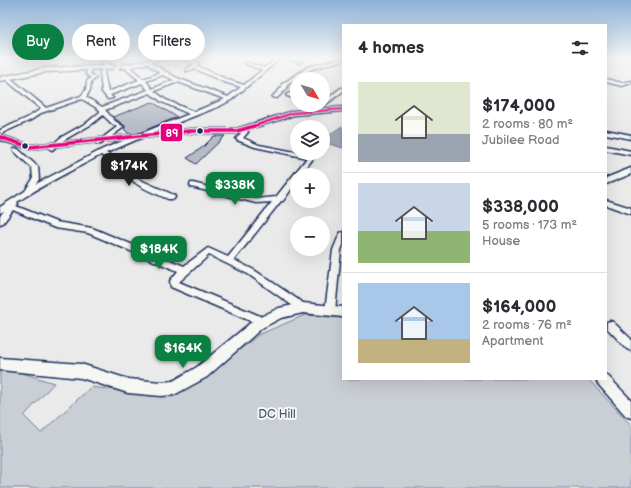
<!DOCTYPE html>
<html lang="en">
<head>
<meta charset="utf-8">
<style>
	:root { --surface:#fff; --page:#f2f2f3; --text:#2b2b33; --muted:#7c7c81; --line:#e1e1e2; --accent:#0b8043 }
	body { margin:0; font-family:"Balsamiq Sans",sans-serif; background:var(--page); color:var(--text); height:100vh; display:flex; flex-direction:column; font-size:15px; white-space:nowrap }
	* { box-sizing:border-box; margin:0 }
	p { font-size:13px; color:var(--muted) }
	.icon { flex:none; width:22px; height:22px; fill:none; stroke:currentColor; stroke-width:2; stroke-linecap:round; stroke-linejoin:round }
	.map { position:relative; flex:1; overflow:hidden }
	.side { position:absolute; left:342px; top:24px; width:265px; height:356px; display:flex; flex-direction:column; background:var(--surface); border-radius:0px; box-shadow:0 4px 16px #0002 }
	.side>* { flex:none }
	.guide { position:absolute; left:12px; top:24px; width:270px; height:36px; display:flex; gap:8px }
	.needle { width:26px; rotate:128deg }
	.fabs { position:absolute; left:290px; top:72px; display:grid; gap:8px }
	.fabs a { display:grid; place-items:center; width:40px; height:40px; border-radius:50%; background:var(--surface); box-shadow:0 4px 16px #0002; font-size:20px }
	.price { position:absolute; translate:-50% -34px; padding:0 9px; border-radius:8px; background:var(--accent); color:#fff; font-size:13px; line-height:26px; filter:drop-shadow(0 1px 2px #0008) }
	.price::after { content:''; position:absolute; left:50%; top:24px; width:12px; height:9px; margin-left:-6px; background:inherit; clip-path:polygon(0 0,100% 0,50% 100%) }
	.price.on { background:#222; color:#fff }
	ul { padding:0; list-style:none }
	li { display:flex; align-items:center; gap:12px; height:100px; padding:0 16px }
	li+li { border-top:1px solid var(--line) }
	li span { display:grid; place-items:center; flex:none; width:112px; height:80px; border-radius:0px; color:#555 }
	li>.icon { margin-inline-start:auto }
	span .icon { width:48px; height:48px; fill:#fffc; stroke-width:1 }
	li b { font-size:17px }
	h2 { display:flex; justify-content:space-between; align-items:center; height:48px; padding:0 16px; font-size:17px }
	.pill { padding:0 14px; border-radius:18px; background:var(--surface); box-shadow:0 4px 16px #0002; font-size:14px; line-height:36px }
	.pill.on { background:var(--accent); color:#fff }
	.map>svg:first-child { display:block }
</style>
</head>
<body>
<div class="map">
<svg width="631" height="488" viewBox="0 0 631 488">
	<rect width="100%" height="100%" fill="#e9eae9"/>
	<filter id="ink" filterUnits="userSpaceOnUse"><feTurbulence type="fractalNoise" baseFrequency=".025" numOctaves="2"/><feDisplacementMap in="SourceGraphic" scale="8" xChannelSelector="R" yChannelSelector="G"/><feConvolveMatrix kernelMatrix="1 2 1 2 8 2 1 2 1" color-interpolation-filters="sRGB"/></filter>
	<g filter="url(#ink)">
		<path fill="#dadcde" d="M0,58H104L110,64L40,67L0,75Z"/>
		<path fill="#caced5" stroke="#727e9a" d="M305,315L343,318V379H588L631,425V488H0V366L54,383L24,416L41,433L91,387L173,397L246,345L258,335Z"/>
		<path fill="#a2aaba" stroke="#6c7995" d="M342,126L343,148L323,142L332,133Z"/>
		<path fill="#b6bbc6" stroke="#1b2f5e" d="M152,102L177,117L139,133L129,134L124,129L125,126L113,117Z
			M214,136H225L196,164L187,158L203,147Z"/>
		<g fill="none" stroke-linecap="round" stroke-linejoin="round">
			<g stroke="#1b2f5e" stroke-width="3">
				<path id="minor" d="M98,58H102L110,65L106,66Z
					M182,58H187L199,63L198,66L228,80L244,85L262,70L246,64V62L264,68L277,58H281L231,100L220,106L164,128L106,153L132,169L134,175L138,179L174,195L175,197L174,199H168C156,193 129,185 127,171L101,155C72,170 43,185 17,202L18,204L16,206L56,222L92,228L184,266L208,248L228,257L272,202L256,203L191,187L190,185L191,183H193L256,199L276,197L307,158L255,147L237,140L236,139L243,131H247L248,132L243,138L259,145L311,155L314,157L301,175H297V181L283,201H281L234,260L254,270L306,305L308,308L306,311L303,312L300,311L248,274L209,255L179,282L260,316L263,324L261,327L258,328L255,327L253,322L171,287L170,281L178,271L88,233L55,228L13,210L3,223L0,224V216L4,211L0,213V207L25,191L33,179L32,168L14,151V149H18L38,167L39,179L36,184L103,149L189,114L162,102L150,93L105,110L115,121L124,127L101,144H97L96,143L117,127L111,123L103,115L92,124L64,140L52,150L49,148L60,138L88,122L100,112V110L82,99L41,113L31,120L0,134V130L27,118L41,109L5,79V77H9L46,108L81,96L86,90L87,81L91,78L86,74L87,68L89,67L91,68L90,74L96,78L91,82L90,90L86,97L102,107L148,90L142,83L110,95L113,98L108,99L102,92L100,72L105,66L107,67L104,72L108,92L139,80L127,70L126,65H130L131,68L143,79L160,73L146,63V62L148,61L177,78L228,97L241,87L224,82L195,69L186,71V69L194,64ZM163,75L174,80L152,89L146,81ZM178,82L225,99L194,112L166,100L154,91Z
					M283,58H288L302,62L300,63Z
					M343,58V60L312,69L287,85V88L277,98L272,97L282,87V84L308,67Z
					M606,79L622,83L631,81V83L622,86L606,82Z
					M341,88H343V91L325,105H321H323V102Z
					M289,93L297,95V99L287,96L286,95Z
					M606,130L631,135V139L606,134Z
					M606,200L631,208V214L606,205Z
					M343,232V245L341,250L335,311L333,314L330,315L327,314L325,311L333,250L340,233Z
					M610,321L613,322L631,339V351L627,349L607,328V322Z"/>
			</g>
			<g stroke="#1b2f5e" stroke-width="3">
				<path id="major" d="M159,58H167L128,68L46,72L0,81V77L46,68L128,64Z
					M343,107V111L294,115L237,133H190L30,149L0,140V135L30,145L190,129H236L293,111Z
					M606,146L631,151V155L606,150Z
					M631,168V174L606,184V178Z
					M303,303L343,307V317L303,313L281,318L262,328L207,377L174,395L161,396L128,393L81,378L0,370V358L81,364L128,379L161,382L173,381L197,367L254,320L279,308Z
					M606,374L631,400V418L626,416L598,384L596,379H606Z"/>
			</g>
			<use href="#minor" fill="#f6f6f2" fill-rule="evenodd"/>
			<use href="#major" fill="#f6f6f2" fill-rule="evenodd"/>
			<g stroke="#1b2f5e" stroke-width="7" stroke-linecap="butt">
				<path id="minor-bridge" d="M116,69L119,64"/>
			</g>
			<use href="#minor-bridge" stroke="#f6f6f2" stroke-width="5"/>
			<g stroke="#f6f6f2" stroke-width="4.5">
				<path id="bus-1-far1" d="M251,127L293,113L343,109"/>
			</g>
			<g stroke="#f6f6f2" stroke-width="6">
				<path id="bus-1" d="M0,137L30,147L190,131H237L254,126"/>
			</g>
			<use href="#bus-1-far1" stroke="#e5007d" stroke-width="2.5"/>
			<use href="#bus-1" stroke="#e5007d" stroke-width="3.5"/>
		</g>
	</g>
	<linearGradient id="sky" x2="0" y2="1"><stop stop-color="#8cb0d6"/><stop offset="0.46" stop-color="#f5f6f5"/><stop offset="1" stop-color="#f5f6f5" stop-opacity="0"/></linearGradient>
	<rect width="631" height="126" fill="url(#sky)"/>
	<g fill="#1b2f5e" stroke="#f6f6f2" stroke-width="1.5">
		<circle cx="200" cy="131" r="3.5"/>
		<circle cx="25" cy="146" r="3.5"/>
	</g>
	<g text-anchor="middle" stroke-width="4" stroke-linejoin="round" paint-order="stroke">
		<g font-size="12" fill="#47577c" stroke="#f6f6f2">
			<text x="277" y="418">DC Hill</text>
		</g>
	</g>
	<rect stroke="#f6f6f2" stroke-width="1.5" x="160" y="123" width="23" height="19" rx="4" fill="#e5007d"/>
	<g font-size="11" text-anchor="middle" font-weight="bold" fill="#fff">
		<text x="172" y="137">89</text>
	</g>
</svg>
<div class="fabs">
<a><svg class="needle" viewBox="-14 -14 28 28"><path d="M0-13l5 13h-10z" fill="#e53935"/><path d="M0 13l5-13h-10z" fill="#7c7c81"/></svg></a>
<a><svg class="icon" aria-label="layers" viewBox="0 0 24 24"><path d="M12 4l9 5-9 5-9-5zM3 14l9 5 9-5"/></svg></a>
<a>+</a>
<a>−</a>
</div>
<b class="price on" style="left:129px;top:187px">$174K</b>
<b class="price" style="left:235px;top:206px">$338K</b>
<b class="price" style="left:159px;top:270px">$184K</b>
<b class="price" style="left:183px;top:369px">$164K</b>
<div class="guide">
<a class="pill on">Buy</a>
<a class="pill">Rent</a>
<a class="pill">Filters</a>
</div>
<section class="side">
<h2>4 homes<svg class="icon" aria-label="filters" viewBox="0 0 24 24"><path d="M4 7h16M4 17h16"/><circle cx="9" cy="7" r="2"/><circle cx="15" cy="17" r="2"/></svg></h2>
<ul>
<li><span style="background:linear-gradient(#dfe7d0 65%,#9aa5b1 0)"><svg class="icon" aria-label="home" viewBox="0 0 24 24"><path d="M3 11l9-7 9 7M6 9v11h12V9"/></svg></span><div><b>$174,000</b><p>2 rooms · 80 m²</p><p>Jubilee Road</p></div></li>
<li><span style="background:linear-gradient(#c9d6e8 60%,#8fb573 0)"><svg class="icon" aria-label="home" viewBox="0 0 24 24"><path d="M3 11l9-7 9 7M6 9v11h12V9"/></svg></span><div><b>$338,000</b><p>5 rooms · 173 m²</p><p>House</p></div></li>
<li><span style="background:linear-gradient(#a9c7e8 70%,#c2b280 0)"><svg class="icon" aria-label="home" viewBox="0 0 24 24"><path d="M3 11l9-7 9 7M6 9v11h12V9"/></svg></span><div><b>$164,000</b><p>2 rooms · 76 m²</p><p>Apartment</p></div></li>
</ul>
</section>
</div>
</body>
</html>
